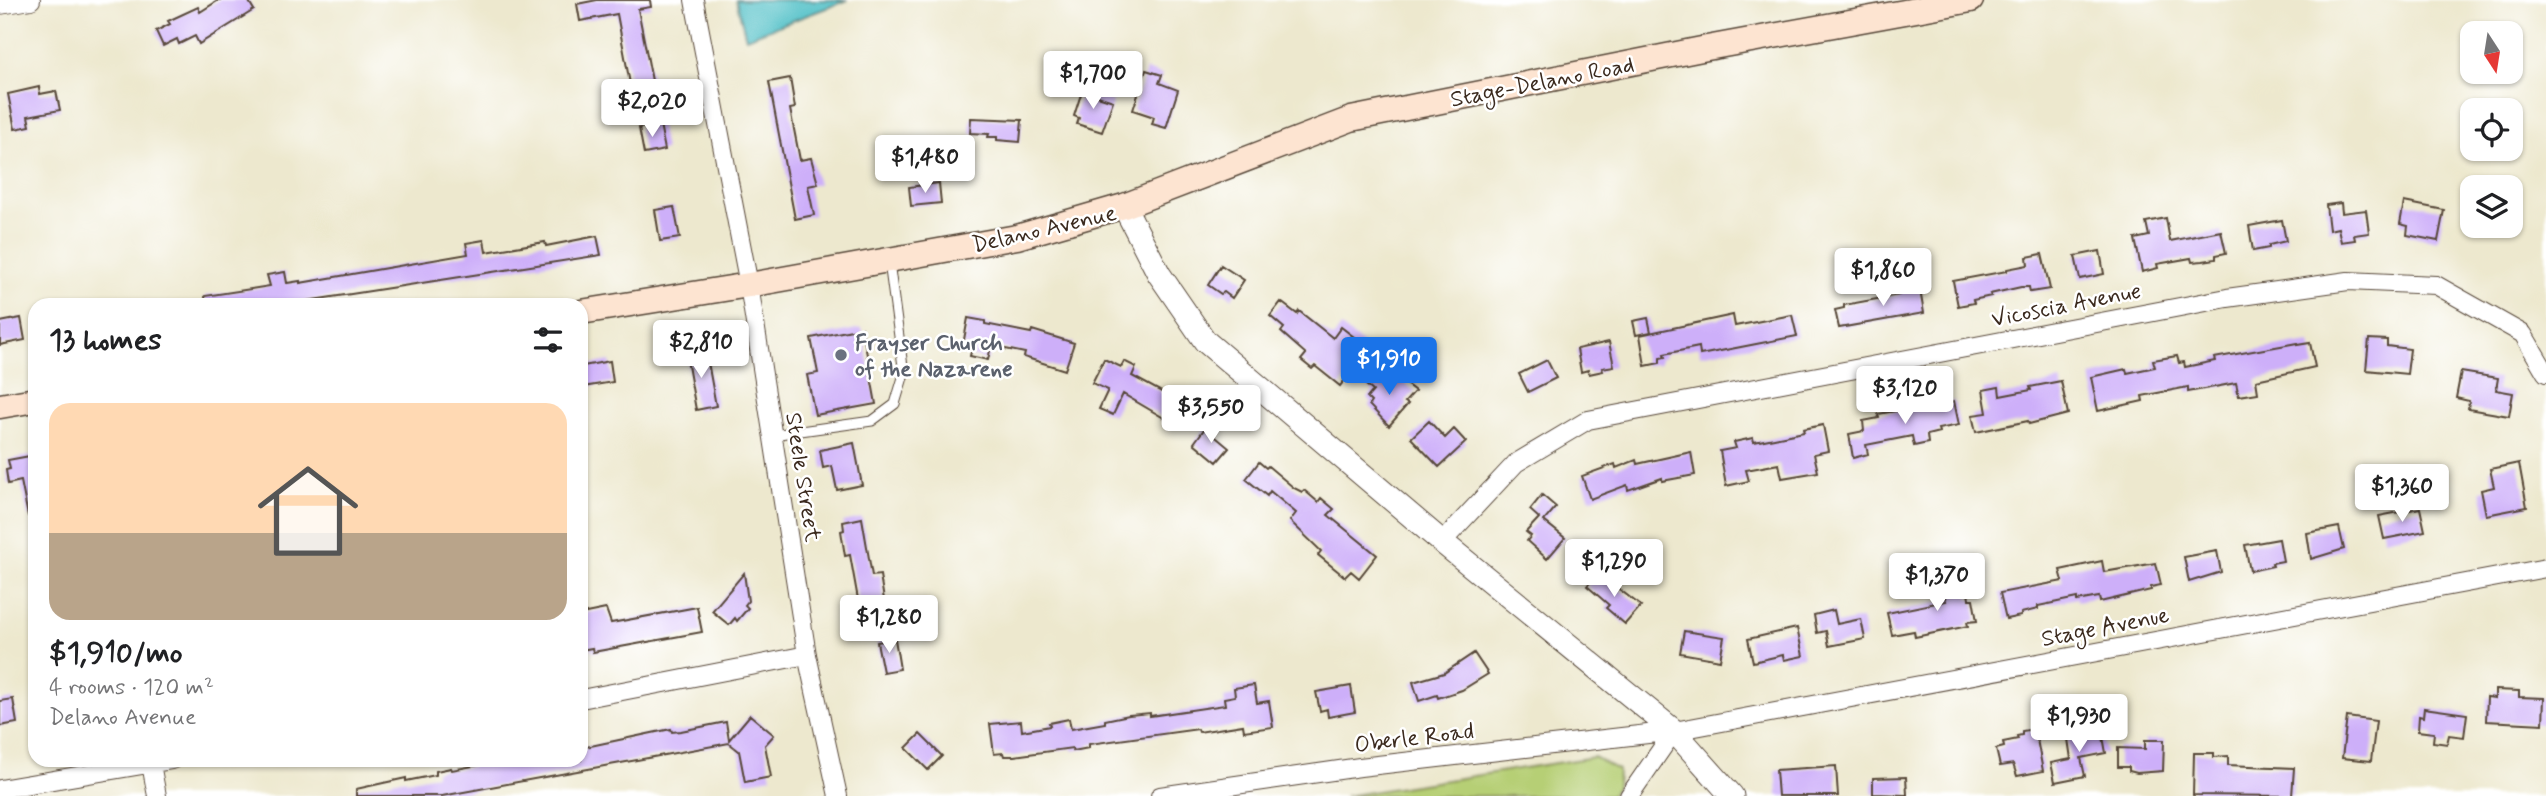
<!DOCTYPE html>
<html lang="en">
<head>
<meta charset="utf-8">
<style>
	:root { --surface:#fff; --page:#f6f6f6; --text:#202124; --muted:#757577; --line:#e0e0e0; --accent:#1a73e8 }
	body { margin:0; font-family:Mynerve,sans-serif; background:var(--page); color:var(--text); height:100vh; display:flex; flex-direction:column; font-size:26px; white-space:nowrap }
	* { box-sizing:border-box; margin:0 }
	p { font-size:23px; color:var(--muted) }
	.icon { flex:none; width:38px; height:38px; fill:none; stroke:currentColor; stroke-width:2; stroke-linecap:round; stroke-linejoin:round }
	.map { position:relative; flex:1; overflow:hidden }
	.panel { position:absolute; left:28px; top:298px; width:560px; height:469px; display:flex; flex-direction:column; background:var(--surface); border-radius:21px; box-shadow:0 2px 5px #0004 }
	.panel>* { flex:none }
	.needle { width:46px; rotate:168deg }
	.controls { position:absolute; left:2460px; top:21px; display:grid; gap:14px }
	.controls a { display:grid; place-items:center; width:63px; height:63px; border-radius:14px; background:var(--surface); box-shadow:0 2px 5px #0004; font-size:35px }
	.price { position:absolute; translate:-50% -60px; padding:0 16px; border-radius:7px; background:#fff; color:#222; font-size:23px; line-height:46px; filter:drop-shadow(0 2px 4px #0008) }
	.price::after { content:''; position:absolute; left:50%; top:42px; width:21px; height:16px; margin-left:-10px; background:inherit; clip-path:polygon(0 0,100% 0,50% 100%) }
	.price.current { background:var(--accent); color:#fff }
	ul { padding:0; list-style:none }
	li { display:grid; align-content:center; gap:14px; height:371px; padding:0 21px }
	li+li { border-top:2px solid var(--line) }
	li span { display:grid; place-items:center; height:217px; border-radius:21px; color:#555 }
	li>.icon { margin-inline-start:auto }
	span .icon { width:126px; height:126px; fill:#fffc; stroke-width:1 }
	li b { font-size:30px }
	h2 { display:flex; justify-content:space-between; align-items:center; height:84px; padding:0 21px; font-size:30px }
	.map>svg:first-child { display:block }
</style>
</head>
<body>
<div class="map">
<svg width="2546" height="796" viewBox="0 0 2546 796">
	<rect width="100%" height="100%" fill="#fff"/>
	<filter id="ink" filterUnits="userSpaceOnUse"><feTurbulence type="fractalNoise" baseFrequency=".0143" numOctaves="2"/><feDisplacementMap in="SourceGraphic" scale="14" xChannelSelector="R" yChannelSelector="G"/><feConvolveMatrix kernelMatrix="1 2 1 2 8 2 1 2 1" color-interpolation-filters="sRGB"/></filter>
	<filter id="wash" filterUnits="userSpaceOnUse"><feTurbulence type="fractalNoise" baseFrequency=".00686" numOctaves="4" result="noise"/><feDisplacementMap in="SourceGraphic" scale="28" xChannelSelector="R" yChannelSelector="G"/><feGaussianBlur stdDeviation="1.57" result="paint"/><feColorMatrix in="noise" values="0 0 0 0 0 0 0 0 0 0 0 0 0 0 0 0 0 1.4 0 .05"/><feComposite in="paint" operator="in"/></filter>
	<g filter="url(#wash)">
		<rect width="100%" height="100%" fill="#ede8ce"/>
		<path fill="#b6cf74" stroke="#787c49" stroke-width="2" d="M1594,757L1618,770L1617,787L1611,796H1345Z"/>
		<path fill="#53c1c8" stroke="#477673" stroke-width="2" d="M736,0H848L746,38Z"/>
		<g id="blocks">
			<path fill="#cdaff9" d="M219,0H248L254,10L199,44L195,36L179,44L177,39L163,46L156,31L170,24L168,21L198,7L200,12Z
				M597,0H650L651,7L638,9L655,96L633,100L617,14L580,21L577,4Z
				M1146,70L1162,75L1159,83L1178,90L1166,128L1152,124L1154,117L1133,110Z
				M790,78L795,108L790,109L800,160L811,158L818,184L808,186L814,215L795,219L769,82Z
				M39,87L40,94L56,91L60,110L28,116L30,126L15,129L8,94Z
				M1082,91L1113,101L1102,132L1077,124L1079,118L1074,116Z
				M971,118L1022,120L1020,142L997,140V137H988L989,134L970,133Z
				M660,124L665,150L644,154L639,128Z
				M939,183L941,203L911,206L909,187Z
				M2404,202L2444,210L2438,241L2407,235L2408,226L2400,224Z
				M2341,203L2342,213L2366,210L2369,233L2354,235L2355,240L2341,242L2338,228L2329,230L2326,205Z
				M674,207L680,238L660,241L655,210Z
				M2166,218L2170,241L2221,231L2226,253L2216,255V259L2203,261L2192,262L2191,258L2157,264L2158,268L2142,272L2135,239L2149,236L2146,222Z
				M2282,220L2286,241L2269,245V248L2253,251L2249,226Z
				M597,236L601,255L287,304H206L205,296L270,286L267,275L285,272L287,283L300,281V283L468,254L466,243L484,240L486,252L545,242L546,246Z
				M2100,251L2104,274L2080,279L2075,256Z
				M2042,254L2050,289L2030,292L2029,287H2021L1990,294L1991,296L1973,300L1974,303L1958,306L1953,281L2007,271V269L2028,265L2027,257Z
				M1221,265L1244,280L1232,298L1224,292L1221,294L1208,285Z
				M1914,281L1916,291L1920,290L1924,313L1839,328L1835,310L1844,308V305L1899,295L1897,284Z
				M1281,302L1297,314L1299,311L1333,338L1341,327L1363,344L1348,363L1354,368L1340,386L1315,366L1312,369L1301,360L1306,354L1281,332L1284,328L1270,316Z
				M1733,315L1735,326L1792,315L1797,336L1700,355L1699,347L1664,354L1665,357L1660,358V363L1645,366L1640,335Z
				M21,318L25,340L0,345V322Z
				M968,318L985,321V324L1031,333L1032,330L1074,343L1065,370L1024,357L1025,353L991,346L988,360L970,356L972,347L963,345Z
				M1648,318L1651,332L1636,335L1633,321Z
				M862,328L876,404L815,415L807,375L818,373L811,338Z
				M2369,339L2387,340V346L2410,349L2407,374L2366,370Z
				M1609,342L1614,366L1602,368L1603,371L1589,374L1588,370L1581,372L1577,349Z
				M2297,343V345L2310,343L2315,367L2256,380L2258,393L2239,396L2236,383L2188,392V387L2142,396L2143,401L2098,411L2091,377L2126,369L2127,373L2155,367L2153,360L2177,356L2179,363L2184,362L2185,367L2215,361L2214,358Z
				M706,351L716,406L696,410L686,354Z
				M1104,359L1121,367L1124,361L1136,367L1132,376L1186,405L1174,424L1123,394L1113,415L1099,409L1108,390L1092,383Z
				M1547,360L1556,378L1528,392L1519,374Z
				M610,361L613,382L583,387L581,374L584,372L583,366Z
				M1390,372L1415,391L1405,402L1408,404L1389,426L1369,405L1371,402L1367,398L1373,391L1366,385L1376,374L1383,380Z
				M2461,372L2498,378L2496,390L2513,393L2509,416L2468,409L2469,401L2456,398Z
				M2061,381L2068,414L2029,424L2028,421L1976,432L1972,415L1987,413L1983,390L1999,387L2000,396L2031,390L2030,387Z
				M1954,401L1959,425L1938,429L1939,432L1927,435L1928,443L1914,446L1912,436L1866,445L1868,454L1853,458L1849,434L1864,431L1863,421L1879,418L1878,414Z
				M1429,421L1445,438L1454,429L1466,442L1439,467L1411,438Z
				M1823,425L1828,451L1814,454L1818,472L1782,478L1779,464L1746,470L1749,481L1726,486L1720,451L1736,448L1734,442L1753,438L1754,442L1804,432L1803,429Z
				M1205,428L1229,448L1217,462L1194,443Z
				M854,443L862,485L837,490L832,466L823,468L820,450Z
				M1691,452L1695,475L1662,481V478L1628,490L1627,485L1590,499L1582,476L1615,464L1616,468L1636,460L1637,464Z
				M35,455V515L28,516L21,481L8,484L6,470L10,469L8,460Z
				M1259,462L1266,468L1268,466L1294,488L1302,492L1304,490L1318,502L1321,498L1334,509L1328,515L1377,555L1359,578L1351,571L1345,577L1318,555L1321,551L1290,521L1296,513L1270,491L1267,496L1246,479Z
				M2519,463L2527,507L2486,515L2481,490L2494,487L2490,469Z
				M1542,495L1556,507L1544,521L1565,538L1547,559L1527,541L1531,536L1526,532L1539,518L1530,510Z
				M2420,508L2425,531L2384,539L2379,516Z
				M862,518L872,576L880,575L886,612L861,616L850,555L845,556L841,531L844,530L843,522Z
				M2339,527L2344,549L2311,559L2307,533Z
				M2279,539L2283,561L2272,563L2273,566L2250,571L2245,545Z
				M2217,551L2221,572L2189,582L2184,557Z
				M2102,561L2104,572L2156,563L2161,585L2151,587V590L2100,602L2099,597L2077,601V598L2038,606V609L2021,613V616L2006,619L2000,593L2063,581L2060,570Z
				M744,573L748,601L745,605L748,608L737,621L735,618L729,625L712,611Z
				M1598,573L1641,606L1625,624L1606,608L1609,605L1587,586Z
				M1966,580L1969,599H1973L1977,621L1967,622L1968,626L1915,637L1914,631L1892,635L1887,613L1946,601L1942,584Z
				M697,607L702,632L593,652L592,648L581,650V614L606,609L611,623Z
				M1834,610L1837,624L1861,619L1865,639L1829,646L1826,631L1817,633L1814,615Z
				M1797,628L1803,656L1784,660L1783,655L1753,662L1748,639Z
				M1684,631L1724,637L1720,660L1680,653Z
				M895,639L900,669L883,672L877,642Z
				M1474,653L1488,674L1462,690L1438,698L1437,695L1419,701L1413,682L1444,673Z
				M1254,685L1257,703L1269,701L1273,727L1244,731L1243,725L1199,732L1198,729L1089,744V748L1073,751L1072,748L1014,756H1004L1003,753L994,754L990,724L1021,721L1022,731L1050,726L1049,723L1069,719L1071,729L1105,723V720L1129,715L1150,713V716L1225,705L1224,698L1235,696L1234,688Z
				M1351,686L1355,712L1328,717L1327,709L1320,711L1316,692Z
				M2495,690L2519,691V697L2544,698L2543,724L2486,721L2487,697L2495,698Z
				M13,699L17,723L0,726V701Z
				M2424,708L2467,714L2464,737L2449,735L2447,744L2433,742L2434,733L2418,731L2419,716L2423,717Z
				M750,715L774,735L765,745L771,777L745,782L739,751L729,743L442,796H356V789L406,778V781L436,775V771L451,768L452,770L495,762L496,765L530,760H581V748L671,729L672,732L681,731L726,722L729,740Z
				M2347,717L2376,721L2371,761L2342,758Z
				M2035,729L2043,771L2017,776L2013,764L2000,766L1996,749L2004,747L2003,742L2018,739L2017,736L2022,735V731Z
				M2087,729L2088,734L2102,731L2106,753L2081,758L2085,776L2055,782L2051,763L2071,759L2067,732Z
				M920,734L942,756L928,770L906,748Z
				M2145,740H2164L2163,771L2137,773L2129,771V767H2118V748L2145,749Z
				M2194,753H2214V757L2228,756V765L2294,768L2292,796L2193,795Z
				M1836,766L1838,796H1778L1776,770Z
				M1906,777L1907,795L1873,794V778Z"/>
		</g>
	</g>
	<g filter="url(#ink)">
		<use href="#blocks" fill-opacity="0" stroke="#564638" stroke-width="2"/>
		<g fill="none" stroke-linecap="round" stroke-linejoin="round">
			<g stroke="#564638" stroke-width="11">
				<path id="service" d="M772,435L872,421L895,404L904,374L889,262"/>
			</g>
			<g stroke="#564638" stroke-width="20">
				<path id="minor" d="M694,0L749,285L807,655L838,796
					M0,5L31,0
					M1442,542L1516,463L1588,420L2227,298L2348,281L2436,285L2523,334L2546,373
					M581,699L807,655
					M151,764L157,796
					M0,789L172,760
					M1160,796L1360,767L1674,731L2546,568
					M1629,796L1674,731"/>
			</g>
			<g stroke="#564638" stroke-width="25">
				<path id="tertiary" d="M1124,206L1159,274L1205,341L1442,542L1674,731L1732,796"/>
			</g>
			<g stroke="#564638" stroke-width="27">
				<path id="secondary" d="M581,312L749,285L1017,237L1124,206L1351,119L1707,48L1971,0
					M0,406L35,400"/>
			</g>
			<use href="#service" stroke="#fff" stroke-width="9"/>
			<use href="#minor" stroke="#fff" stroke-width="18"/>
			<use href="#tertiary" stroke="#fff" stroke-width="23"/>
			<use href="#secondary" stroke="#fde4d1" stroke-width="24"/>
		</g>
	</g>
	<circle fill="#6b7280" stroke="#fff" stroke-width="2.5" cx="841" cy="355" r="7"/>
	<g text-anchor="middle" stroke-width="5" stroke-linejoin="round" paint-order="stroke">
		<g font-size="23" fill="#3b2a1e" stroke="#fff">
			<text transform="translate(1542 81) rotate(-11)" y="8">Stage-Delano Road</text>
			<text transform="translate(1044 228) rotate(-13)" y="8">Delano Avenue</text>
			<text transform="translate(2066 304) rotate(-11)" y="8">Vicoscia Avenue</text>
			<text transform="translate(804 477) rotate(81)" y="8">Steele Street</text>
			<text transform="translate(2105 626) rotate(-11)" y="8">Stage Avenue</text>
			<text transform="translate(1414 737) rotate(-7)" y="8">Oberle Road</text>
		</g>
		<g font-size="23" font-weight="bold" fill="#5b616d" stroke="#fff" text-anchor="start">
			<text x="855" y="350">Frayser Church<tspan x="855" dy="26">of the Nazarene</tspan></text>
		</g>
	</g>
</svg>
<div class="controls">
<a><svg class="needle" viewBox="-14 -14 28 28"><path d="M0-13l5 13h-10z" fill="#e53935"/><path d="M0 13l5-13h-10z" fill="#757577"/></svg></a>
<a><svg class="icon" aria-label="locate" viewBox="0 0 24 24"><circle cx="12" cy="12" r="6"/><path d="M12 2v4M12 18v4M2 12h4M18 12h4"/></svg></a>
<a><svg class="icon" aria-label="layers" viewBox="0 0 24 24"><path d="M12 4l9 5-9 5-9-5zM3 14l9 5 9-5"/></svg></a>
</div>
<b class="price" style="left:1093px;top:111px">$1,700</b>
<b class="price" style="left:652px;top:139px">$2,020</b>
<b class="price" style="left:925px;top:195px">$1,480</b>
<b class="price" style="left:1883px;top:308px">$1,860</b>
<b class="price" style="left:701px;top:380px">$2,810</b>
<b class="price current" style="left:1389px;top:397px">$1,910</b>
<b class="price" style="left:1905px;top:426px">$3,120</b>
<b class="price" style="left:1211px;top:445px">$3,550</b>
<b class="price" style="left:2402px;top:524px">$1,360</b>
<b class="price" style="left:1614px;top:599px">$1,290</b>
<b class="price" style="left:1937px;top:613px">$1,370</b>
<b class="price" style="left:889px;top:655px">$1,280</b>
<b class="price" style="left:2079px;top:754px">$1,930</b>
<section class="panel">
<h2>13 homes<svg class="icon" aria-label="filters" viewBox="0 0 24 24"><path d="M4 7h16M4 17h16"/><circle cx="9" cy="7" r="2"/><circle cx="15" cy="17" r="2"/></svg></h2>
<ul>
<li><span style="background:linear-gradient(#ffd9b3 60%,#b9a48a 0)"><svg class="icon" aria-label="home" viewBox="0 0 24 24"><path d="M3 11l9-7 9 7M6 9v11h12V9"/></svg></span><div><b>$1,910/mo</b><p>4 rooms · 120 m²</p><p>Delano Avenue</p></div></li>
</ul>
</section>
</div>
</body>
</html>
